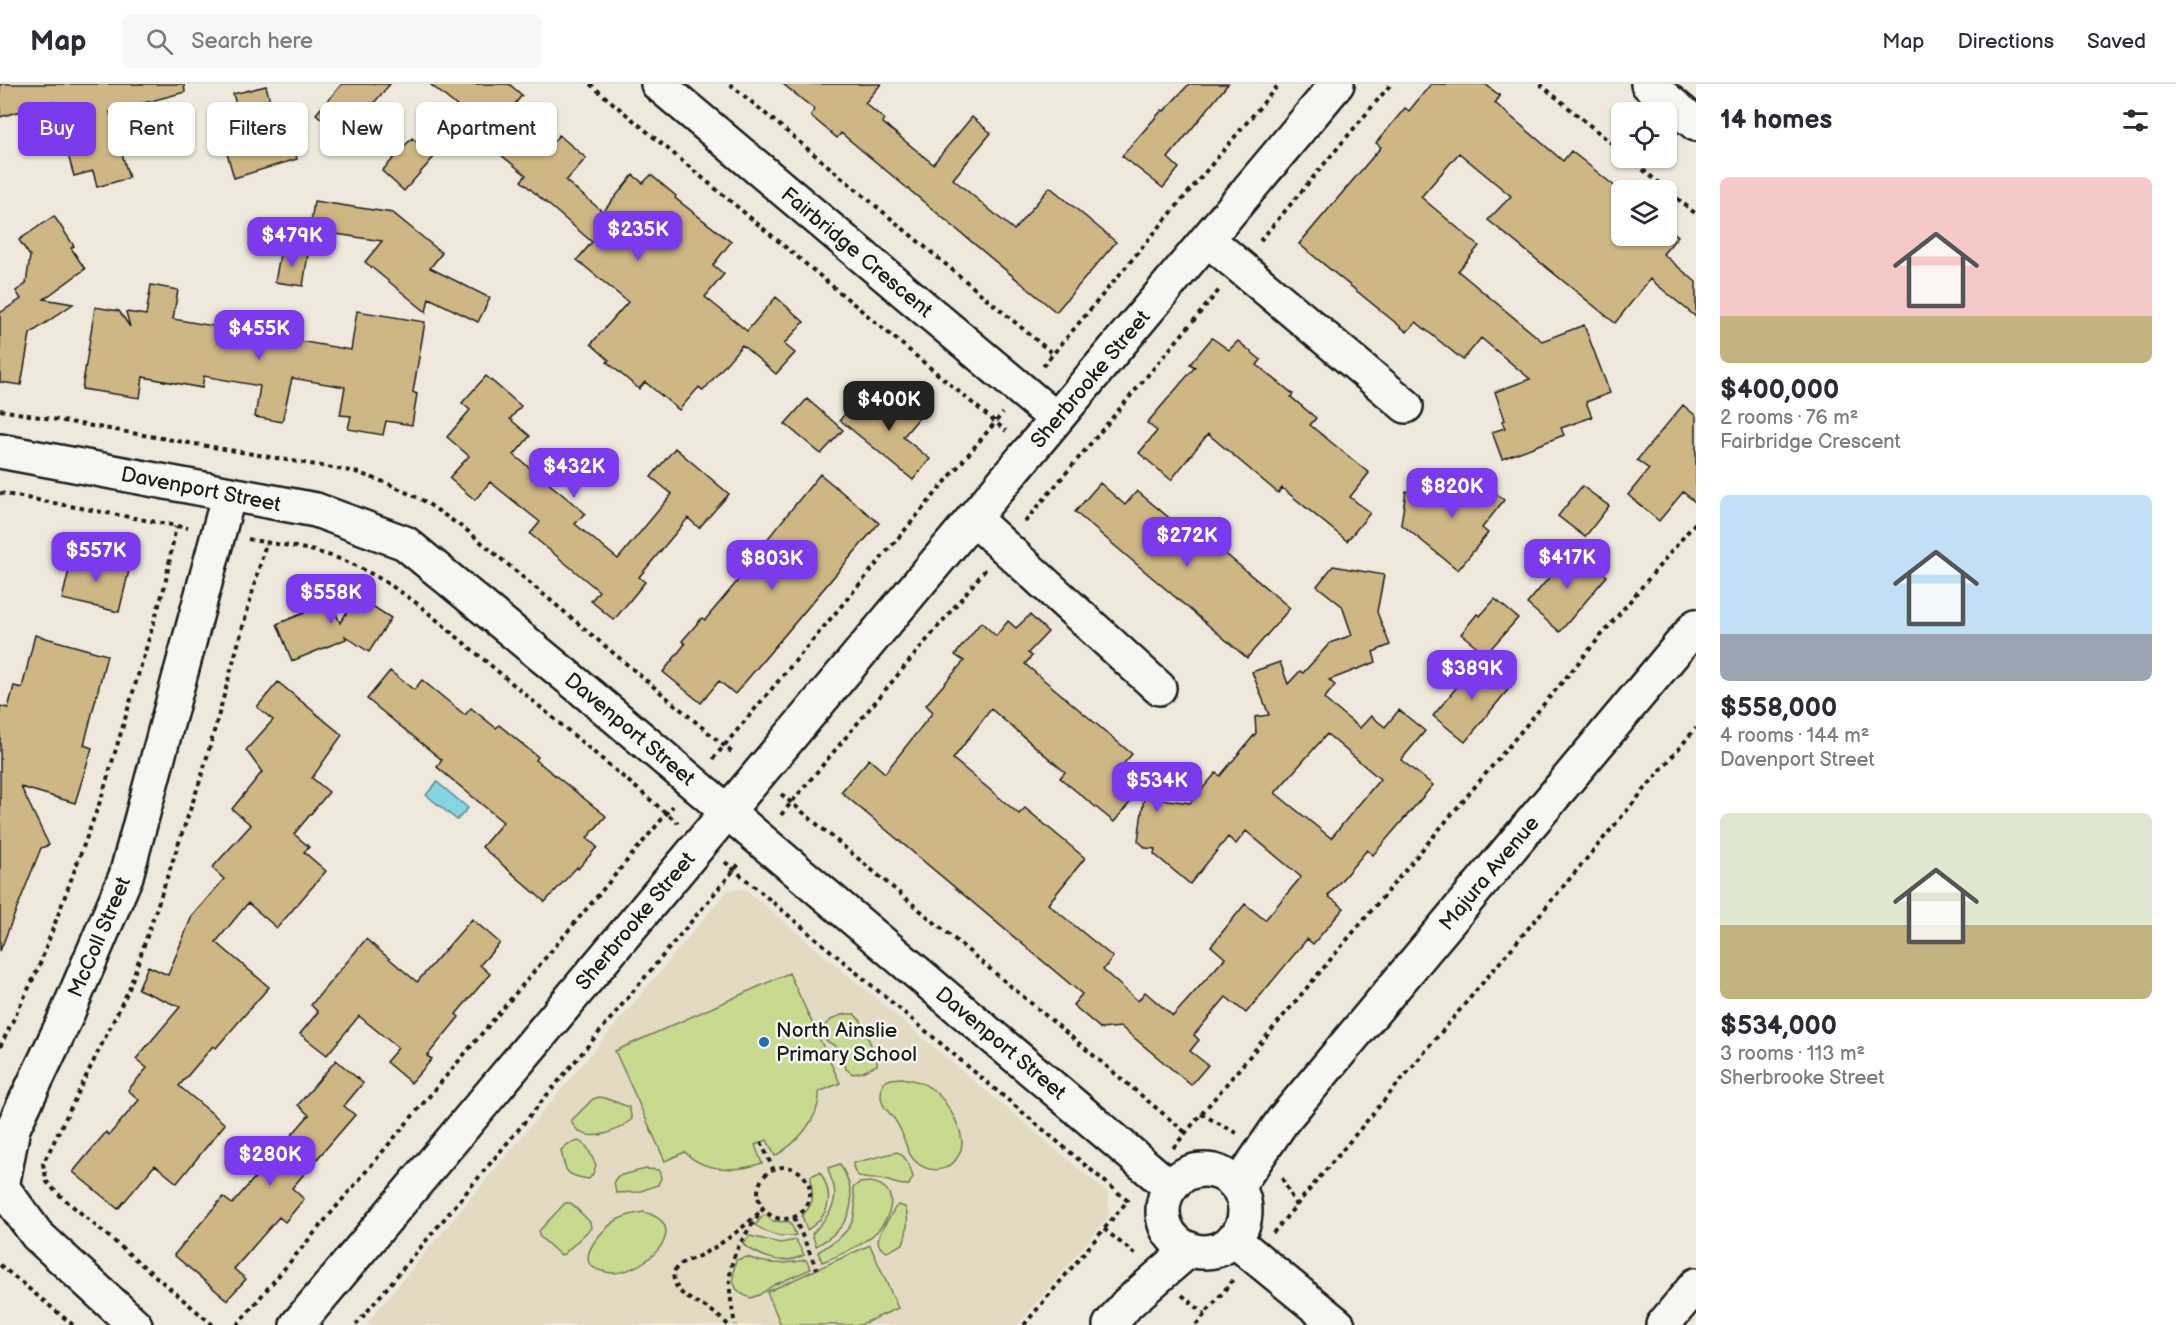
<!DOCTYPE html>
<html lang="en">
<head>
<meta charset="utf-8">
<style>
	:root { --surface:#fff; --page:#f7f7f7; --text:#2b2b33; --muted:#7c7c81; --line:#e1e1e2; --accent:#7c3aed }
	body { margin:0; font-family:"Balsamiq Sans",sans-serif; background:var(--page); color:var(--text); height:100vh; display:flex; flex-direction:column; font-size:22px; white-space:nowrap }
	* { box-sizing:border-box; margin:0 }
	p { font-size:20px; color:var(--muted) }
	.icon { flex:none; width:33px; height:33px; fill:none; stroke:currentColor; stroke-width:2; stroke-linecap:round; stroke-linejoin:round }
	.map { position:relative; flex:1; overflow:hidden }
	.side { display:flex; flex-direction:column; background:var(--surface); width:480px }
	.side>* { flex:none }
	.hud { position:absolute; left:18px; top:18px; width:570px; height:54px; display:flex; gap:12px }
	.buttons { position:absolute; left:1611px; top:18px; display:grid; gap:12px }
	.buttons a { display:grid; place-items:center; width:66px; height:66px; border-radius:9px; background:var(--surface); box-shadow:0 2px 4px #0004; font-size:30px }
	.price { position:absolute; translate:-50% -51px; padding:0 14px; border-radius:12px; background:var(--accent); color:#fff; font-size:20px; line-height:39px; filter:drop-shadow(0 2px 3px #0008) }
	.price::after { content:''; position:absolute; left:50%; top:36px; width:18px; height:14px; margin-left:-9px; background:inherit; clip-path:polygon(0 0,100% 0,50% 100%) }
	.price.active { background:#222; color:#fff }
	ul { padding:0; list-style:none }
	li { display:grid; align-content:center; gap:12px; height:318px; padding:0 24px }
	li span { display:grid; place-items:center; height:186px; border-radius:9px; color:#555 }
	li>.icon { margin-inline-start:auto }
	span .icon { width:108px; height:108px; fill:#fffc; stroke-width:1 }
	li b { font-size:26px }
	h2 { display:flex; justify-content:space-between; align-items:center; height:72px; padding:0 24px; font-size:26px }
	.pill { padding:0 21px; border-radius:9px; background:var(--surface); box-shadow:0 2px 4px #0004; font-size:21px; line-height:54px }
	.pill.active { background:var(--accent); color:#fff }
	header { display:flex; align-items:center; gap:36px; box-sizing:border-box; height:84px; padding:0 30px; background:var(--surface); border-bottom:2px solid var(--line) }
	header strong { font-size:28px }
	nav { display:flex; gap:33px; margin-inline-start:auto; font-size:21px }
	.search { width:420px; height:54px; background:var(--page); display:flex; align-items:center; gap:15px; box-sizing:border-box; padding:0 21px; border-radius:9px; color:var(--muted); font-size:22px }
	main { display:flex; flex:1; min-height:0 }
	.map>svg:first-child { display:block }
</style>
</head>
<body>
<header>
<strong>Map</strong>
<div class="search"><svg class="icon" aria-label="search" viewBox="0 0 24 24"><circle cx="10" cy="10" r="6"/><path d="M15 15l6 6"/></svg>Search here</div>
<nav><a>Map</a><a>Directions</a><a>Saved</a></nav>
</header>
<main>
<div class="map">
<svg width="1696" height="1241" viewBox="0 0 1696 1241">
	<rect width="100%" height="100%" fill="#eee9dc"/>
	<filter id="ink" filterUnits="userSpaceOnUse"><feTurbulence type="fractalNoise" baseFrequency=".0167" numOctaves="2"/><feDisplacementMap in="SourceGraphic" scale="12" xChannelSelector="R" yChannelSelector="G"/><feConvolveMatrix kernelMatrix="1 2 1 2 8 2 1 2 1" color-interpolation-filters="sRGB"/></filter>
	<g filter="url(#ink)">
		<path fill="#e4dac2" d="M745,805L1108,1109L1109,1132L1018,1241H365L728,806Z"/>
		<path fill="#c8da8f" stroke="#727b56" stroke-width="1.5" d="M789,889L840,999L819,1008C821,1034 796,1060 775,1072L767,1056L755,1061L762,1079C738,1088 703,1088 685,1068L665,1077L615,967Z
			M846,930H854L861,937L877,976V981L863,988L853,990L846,985C845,980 844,972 840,967C837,961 829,960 825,955C815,942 836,932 846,930Z
			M902,994C913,996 923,998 932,1005C946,1015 966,1048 961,1065C954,1088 930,1092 914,1076C907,1069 905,1056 901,1047C893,1025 875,1027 883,998L891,995Z
			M599,1013L605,1014L629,1023L632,1035C616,1049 583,1063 571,1037L593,1015Z
			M579,1057L587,1063L596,1081L593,1090L589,1095C565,1092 565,1087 561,1066L568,1060Z
			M897,1068C907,1073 910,1082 913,1093L909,1101C897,1102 895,1098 884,1096C872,1093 853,1099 853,1079Z
			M840,1080C861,1115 852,1143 816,1162L812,1150C824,1136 838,1124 834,1103C832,1096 829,1090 828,1084Z
			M646,1085L659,1086L661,1094L658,1101L638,1108L616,1109L614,1097L618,1092Z
			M820,1088C834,1111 831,1131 807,1146L802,1132C818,1115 811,1111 811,1092Z
			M871,1098C905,1104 889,1141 869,1154C856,1164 838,1172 822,1178L818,1168C847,1150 861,1140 853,1104L859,1099Z
			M565,1119H571L590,1138L591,1144L564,1170L560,1171L539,1152V1147Z
			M898,1121L905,1123C910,1134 907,1148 903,1160L887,1168C869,1160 883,1144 889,1134C893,1128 893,1125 898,1121Z
			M644,1128C699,1143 637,1196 606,1188C602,1187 596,1186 593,1183C576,1172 607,1141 617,1136C626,1131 634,1130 644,1128Z
			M764,1131L773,1137L790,1138L796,1151C781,1155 768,1150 755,1141Z
			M750,1152L780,1159L796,1156L804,1171C783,1182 764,1174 745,1162L743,1159Z
			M870,1161L898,1224L860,1241H781L767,1208Z
			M747,1173C772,1182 780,1180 806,1176L811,1185L774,1201L759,1211L751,1214C731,1208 731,1195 736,1176Z"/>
		<path fill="#85d5e2" stroke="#5b8b93" stroke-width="1.5" d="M437,698L468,724L457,736L426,711Z"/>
		<path fill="#ceb685" stroke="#1c1c1c" stroke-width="1.5" fill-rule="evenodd" d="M0,0H184L185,8L110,28L129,94L97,103L93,87L74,92L53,18L0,33Z
			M342,0H390L344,54L316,30Z
			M430,0H509L522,11L503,35L544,69L559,51L586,74L566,97L603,128L633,91L643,99L651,91L676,112L675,114L731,158L713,181L724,190L705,213L747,247L776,213L804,238L784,260L795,269L776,290L742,261L703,307L699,303L679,326L645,298L639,305L607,278L609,276L591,260L628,218L577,176L592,158L521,97L526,91L456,35L463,27Z
			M783,0H881L865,19L884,35L882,38L933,80L972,33L991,49L953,95L1014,146L1050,103L1116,158L1056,228L841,49L837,54L811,32L814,25Z
			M1189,0H1228L1168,74L1179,84L1163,104L1122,72L1162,26L1164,27Z
			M1431,0H1485L1500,12L1495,19L1563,77L1571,67L1622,108V152H1666V143L1678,152L1663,170L1696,198V233L1650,195L1615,239L1488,136L1511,112L1459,69L1421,113L1479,162L1458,187L1542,257L1584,241L1610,309L1586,318L1592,333L1561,344L1564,351L1502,375L1492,348L1505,344L1502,337L1505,336L1495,308L1530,295L1481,254L1463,276L1416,238L1407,248L1299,160L1381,63L1376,59L1405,24L1409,27Z
			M266,2L275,36L286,33L297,75L234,94L227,69L248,63L233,10Z
			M412,54L434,73L404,107L382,87Z
			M314,117L393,129L442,169L430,184L490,214L478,238L429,214L426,228L365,178L382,157L310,146Z
			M54,132L74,162L71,164L85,185L44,215L73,220L30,250L21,301L0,298V229L21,215L16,207L26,200L30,172L19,156Z
			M281,165L308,170L303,202L275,198Z
			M151,201L178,206L173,235L351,266L357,227L425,238L413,308L417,310L412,341L386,337L383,351L348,345L351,332L340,331L345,303L292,294L282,338L255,333L260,302L204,292L202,304L143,293L140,314L82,305L95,223L119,227L130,243L126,228L146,231Z
			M1212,254L1229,266L1238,257L1261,276L1257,281L1293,310L1291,313L1316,334L1310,341L1369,389L1350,413L1370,429L1347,457L1282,404L1278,409L1208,350L1171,396L1139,369L1157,347L1147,339L1195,283L1190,280Z
			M486,292L521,322L510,335L530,352L514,371L585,429L575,440L618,475L672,410L651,393L675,364L729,410L699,444L688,434L639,493L645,498L614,536L591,517L599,507L530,450L540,438L490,398L475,416L449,394L469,372L447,353L470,326L462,319Z
			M897,307L923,329L903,353L930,375L913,396L840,336L855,317L861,322L866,317L880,328Z
			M807,315L843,346L821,370L785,340Z
			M1683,321L1696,332V419L1683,408L1659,437L1628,411L1649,385L1637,376Z
			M820,390L879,439L735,610L719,597L701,619L663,588L685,560L682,557L702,534L705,536L746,487L744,484Z
			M1472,390L1504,416L1482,444L1488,449L1458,486L1401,440L1406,407L1447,413L1452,406L1456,410Z
			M1100,399L1125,421L1137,407L1209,467L1215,461L1290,524L1247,574L1075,428Z
			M1582,402L1609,422L1585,453L1558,432Z
			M1573,465L1607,492L1560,548L1527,520Z
			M73,470L130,482L119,528L62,515Z
			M1333,482L1384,491L1377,528L1390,561L1373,568L1376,578L1329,596L1335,601L1324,615L1360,644L1371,632L1385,643L1399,626L1425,647L1401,676L1433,701L1373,771L1367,766L1328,812L1344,824L1313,860L1307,855L1246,929L1226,913L1194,951L1199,956L1190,967L1208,981L1191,1001L1121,943L1101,945L1073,921L1082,910L841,708L869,675L885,689L933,628L926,621L964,577L955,571L981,538L996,552L1008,537L1016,544L1030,531L1048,548L1028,569L1032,572L1025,580L1132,670L1113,692L1136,711L1114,738L1060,694L1065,688L991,625L953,675L1019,730L1025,724L1085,774L1048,820L1113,873L1103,886L1138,917L1145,908L1173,932L1225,874L1211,862L1245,820L1265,836L1301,793L1246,747L1236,760L1228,753L1190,800L1154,770L1155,765L1146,764L1138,757L1144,713L1190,719L1216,689L1220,692L1256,649L1255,633L1269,631L1252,588L1280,578L1288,600L1300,587L1303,589L1330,559L1352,551L1342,522L1317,502ZM1327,650L1380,695L1331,754L1275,709Z
			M325,503L340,539L357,512L391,534L369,568L345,552L346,555L292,577L277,540L304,529L298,515Z
			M1495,515L1518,534L1486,570L1461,550L1477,530L1480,532Z
			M35,551L107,571L84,661L92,664L75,719L21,703L49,761L41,764L0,867V622L8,624L14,602L22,604Z
			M1479,576L1511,602L1465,658L1433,632Z
			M390,587L414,606L422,596L465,631L471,624L496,644L499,641L538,673L536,676L606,732L587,754L597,763L578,785L577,783L545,818L482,763L503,738L437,683L442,676L367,615Z
			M278,598L342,651L312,694L329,708L294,750L309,763L304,768L326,787L277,844L248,819L216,858L269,903L216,964L213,962L179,1002L225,1040L177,1099L155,1081L118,1125L73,1088L106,1048L109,1051L139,1016L128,1006L147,984L136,975L180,923L138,905L148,882L168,891L192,832L224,795L212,784L251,741L232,725L262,688L246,666L273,636L257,623Z
			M472,835L500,859L480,881L490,890L456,930L459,933L427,972L432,975L411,999L386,978L398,964L359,932L327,971L300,950L318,928L311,921L366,855L417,898Z
			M336,976L363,999L344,1022L355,1031L292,1104L304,1115L285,1138L279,1133L234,1185L246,1195L227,1216L174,1171L223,1113L232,1120L309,1031L298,1021Z"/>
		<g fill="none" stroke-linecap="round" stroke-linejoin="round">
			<g stroke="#1c1c1c" stroke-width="38">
				<path id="street" d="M658,0L1056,335
					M1648,0L1696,40
					M1207,155L1406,322
					M0,367L316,426L405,459L592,613L1170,1103
					M973,434L1159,604
					M1233,1155L1338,1241
					M135,1241L37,1151L2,1103L13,1044L65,935L126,792L229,410
					M297,1241L1337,0
					M1663,1241L1696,1201"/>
			</g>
			<g stroke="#1c1c1c" stroke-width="38">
				<path id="secondary" d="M1163 1127a41 41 0 1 1 82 0a41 41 0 1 1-82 0Z
					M1237,1103L1283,1036L1696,542
					M1110,1241L1127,1220L1190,1165"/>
			</g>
			<path stroke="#1c1c1c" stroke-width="4" stroke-dasharray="4.5 4.5" stroke-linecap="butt" d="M590,0L1006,347
				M730,0L1053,270
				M1540,0L1622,68
				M1629,74L1696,130
				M1260,157L1391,0
				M1043,282L1279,0
				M0,326L356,388L387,399L424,417L469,448L734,670
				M0,409L188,444
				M1025,438L1220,205
				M248,455C272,460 298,462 321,469C358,479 389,499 419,521L678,739
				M713,675L1003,329
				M781,710L1185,1048
				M781,731L986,485
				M725,778L1128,1117
				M0,963L38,885L102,712L165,501L176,442
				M1201,1030L1237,1049
				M761,1058L773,1085
				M1173,1064L1696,438
				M758 1109a26 26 0 1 1 52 0a26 26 0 1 1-52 0Z
				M1282,1094L1296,1122
				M794,1133L817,1185
				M1104,1145L1136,1171
				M1273,1149L1696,644
				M0,1181L73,1241
				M1182,1211L1205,1230
				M213,1241L56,1108L47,1098L43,1080L129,905L202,691L266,459
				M237,1241L673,722
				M356,1241L739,780
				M728,1241C722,1235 716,1230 709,1225C693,1216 675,1212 673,1190C676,1180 689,1176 699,1172C723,1160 744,1143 763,1125C729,1173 724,1182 735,1241
				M1024,1241L1129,1115
				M1196,1241L1233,1196"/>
			<use href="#street" stroke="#f6f6f2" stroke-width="33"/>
			<use href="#secondary" stroke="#f6f6f2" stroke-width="33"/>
		</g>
	</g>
	<circle fill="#1f6fb2" stroke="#f6f6f2" stroke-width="2" cx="764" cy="958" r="6"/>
	<g text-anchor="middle" stroke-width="5" stroke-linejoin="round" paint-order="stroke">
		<g font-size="21" fill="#1c1c1c" stroke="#f6f6f2">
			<text transform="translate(857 168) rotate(40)" y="7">Fairbridge Crescent</text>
			<text transform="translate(1090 295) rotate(-50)" y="7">Sherbrooke Street</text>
			<text transform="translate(201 405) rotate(11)" y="7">Davenport Street</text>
			<text transform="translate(630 645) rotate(40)" y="7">Davenport Street</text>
			<text transform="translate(1489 789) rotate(-50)" y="7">Majura Avenue</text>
			<text transform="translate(635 837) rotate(-50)" y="7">Sherbrooke Street</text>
			<text transform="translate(99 853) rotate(-67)" y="7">McColl Street</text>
			<text transform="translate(1001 959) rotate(40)" y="7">Davenport Street</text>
		</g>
		<g font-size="21" fill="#1c1c1c" stroke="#f6f6f2" text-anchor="start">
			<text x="776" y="953">North Ainslie<tspan x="776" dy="24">Primary School</tspan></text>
		</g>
	</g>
</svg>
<div class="buttons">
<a><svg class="icon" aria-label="locate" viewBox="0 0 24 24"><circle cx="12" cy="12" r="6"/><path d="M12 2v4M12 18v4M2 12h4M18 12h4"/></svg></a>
<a><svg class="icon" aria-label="layers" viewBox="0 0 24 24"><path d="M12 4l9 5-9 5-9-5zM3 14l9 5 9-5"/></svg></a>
</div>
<b class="price" style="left:638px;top:178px">$235K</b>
<b class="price" style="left:292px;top:184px">$479K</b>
<b class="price" style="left:259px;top:277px">$455K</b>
<b class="price active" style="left:889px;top:348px">$400K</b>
<b class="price" style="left:574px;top:415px">$432K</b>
<b class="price" style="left:1452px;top:435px">$820K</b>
<b class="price" style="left:1187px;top:484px">$272K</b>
<b class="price" style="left:96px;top:499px">$557K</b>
<b class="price" style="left:1567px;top:506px">$417K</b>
<b class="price" style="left:772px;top:507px">$803K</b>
<b class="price" style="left:331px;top:541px">$558K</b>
<b class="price" style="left:1472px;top:617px">$389K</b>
<b class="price" style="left:1157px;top:729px">$534K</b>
<b class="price" style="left:270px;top:1103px">$280K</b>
<div class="hud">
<a class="pill active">Buy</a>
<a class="pill">Rent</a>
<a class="pill">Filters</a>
<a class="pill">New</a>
<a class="pill">Apartment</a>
</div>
</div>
<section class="side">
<h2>14 homes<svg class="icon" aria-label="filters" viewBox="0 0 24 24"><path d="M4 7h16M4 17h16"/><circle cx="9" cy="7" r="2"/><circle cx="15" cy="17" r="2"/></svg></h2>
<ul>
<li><span style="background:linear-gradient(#f6c9c9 75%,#c2b280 0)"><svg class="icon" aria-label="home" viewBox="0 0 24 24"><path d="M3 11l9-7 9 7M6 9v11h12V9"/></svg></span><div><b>$400,000</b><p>2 rooms · 76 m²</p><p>Fairbridge Crescent</p></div></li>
<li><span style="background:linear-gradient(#bfe0f5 75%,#9aa5b1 0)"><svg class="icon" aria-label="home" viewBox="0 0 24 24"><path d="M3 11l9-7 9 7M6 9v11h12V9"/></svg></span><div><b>$558,000</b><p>4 rooms · 144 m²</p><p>Davenport Street</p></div></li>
<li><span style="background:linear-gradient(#dfe7d0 60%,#c2b280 0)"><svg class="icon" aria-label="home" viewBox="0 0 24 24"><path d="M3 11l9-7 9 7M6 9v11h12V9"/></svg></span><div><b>$534,000</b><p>3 rooms · 113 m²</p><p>Sherbrooke Street</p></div></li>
</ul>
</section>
</main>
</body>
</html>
